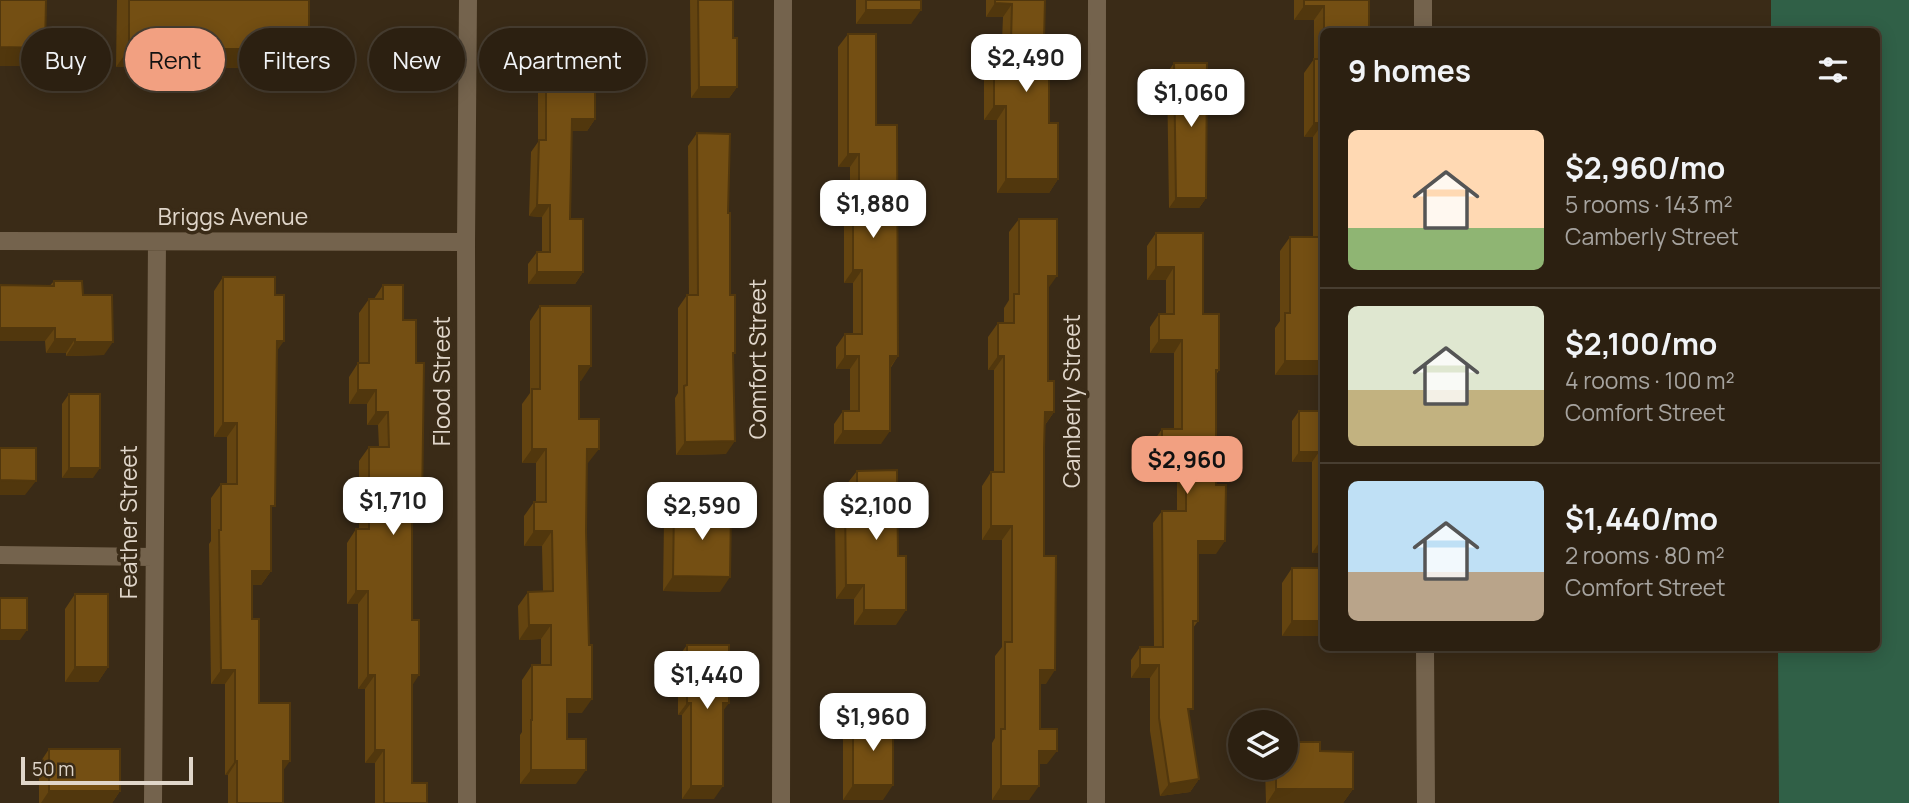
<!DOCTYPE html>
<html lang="en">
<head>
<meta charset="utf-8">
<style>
	:root { --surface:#2c2011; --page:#34281a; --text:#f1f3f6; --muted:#a6a39f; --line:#483e31; --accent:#f2a081 }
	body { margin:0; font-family:Manrope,sans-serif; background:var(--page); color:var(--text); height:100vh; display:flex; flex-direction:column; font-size:26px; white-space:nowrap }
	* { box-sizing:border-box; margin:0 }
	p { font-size:23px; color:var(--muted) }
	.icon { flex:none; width:38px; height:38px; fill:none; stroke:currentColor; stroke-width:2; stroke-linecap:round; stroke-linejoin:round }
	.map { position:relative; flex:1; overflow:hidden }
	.details { position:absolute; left:1320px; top:28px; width:560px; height:623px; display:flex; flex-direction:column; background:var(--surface); border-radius:10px; box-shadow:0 4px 18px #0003,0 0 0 2px var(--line) }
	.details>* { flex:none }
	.guide { position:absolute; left:21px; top:28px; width:665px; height:63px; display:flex; gap:14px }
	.controls { position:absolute; left:1228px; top:710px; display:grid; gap:14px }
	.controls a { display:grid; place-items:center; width:70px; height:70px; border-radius:50%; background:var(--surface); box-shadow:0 4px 18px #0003,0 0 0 2px var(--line); font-size:35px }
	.scale { position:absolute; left:21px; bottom:18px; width:172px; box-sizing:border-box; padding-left:7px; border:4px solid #e0d6ca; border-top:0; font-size:19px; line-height:24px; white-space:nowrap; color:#e0d6ca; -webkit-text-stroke:5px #3a2b17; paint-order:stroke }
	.price { position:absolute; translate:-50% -60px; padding:0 16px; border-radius:14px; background:#fff; color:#222; font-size:23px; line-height:46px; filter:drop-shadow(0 2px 4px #0008) }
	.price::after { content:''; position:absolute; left:50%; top:42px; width:21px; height:16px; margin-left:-10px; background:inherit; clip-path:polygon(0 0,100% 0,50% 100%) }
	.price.active { background:var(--accent); color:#111 }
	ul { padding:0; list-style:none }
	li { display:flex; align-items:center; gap:21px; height:175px; padding:0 28px }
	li+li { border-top:2px solid var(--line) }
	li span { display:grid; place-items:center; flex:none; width:196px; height:140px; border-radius:10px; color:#555 }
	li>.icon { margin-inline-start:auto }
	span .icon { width:84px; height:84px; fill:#fffc; stroke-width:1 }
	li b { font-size:30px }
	h2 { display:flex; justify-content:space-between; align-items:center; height:84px; padding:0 28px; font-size:30px }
	.tag { padding:0 24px; border-radius:32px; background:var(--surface); box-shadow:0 4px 18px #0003,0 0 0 2px var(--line); font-size:24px; line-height:63px }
	.tag.active { background:var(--accent); color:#111 }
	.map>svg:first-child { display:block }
</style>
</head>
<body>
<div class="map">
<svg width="1909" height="803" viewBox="0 0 1909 803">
	<rect width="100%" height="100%" fill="#3a2b17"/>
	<path fill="#306047" d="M1771,0H1909V803H1779L1778,648H1876V32L1771,31Z"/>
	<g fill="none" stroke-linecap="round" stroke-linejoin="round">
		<path stroke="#74634d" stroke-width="18" d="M1423,0V32
			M0,241L466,242
			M0,555L153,557
			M1425,648L1426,803
			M153,803L157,242
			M467,803L466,242L468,0
			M781,803L783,0
			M1096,803L1097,0"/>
	</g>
	<path fill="#644410" d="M117,0H309L296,68L116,67Z
		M690,0H733V38L737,87L729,98H691Z
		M856,0H921L911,24H856Z
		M986,0H1045L1044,41L1049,123L1058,179L1049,193H997V120H984V54L994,41H1002L1003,17H986Z
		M1294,0H1369V32H1323V375H1275V328L1280,321V251L1290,237H1313V137H1304V73L1314,59V20H1294Z
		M848,34L876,125L898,356L890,369L881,444H834V424L843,411H850V369H836V347L845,334H853V283H844V219L850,210V167H838V47Z
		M546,58L581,90L595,119L587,131H572L570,219L583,272L575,284H528V264L537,252H542V217L529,216L531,152L538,142V69Z
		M1174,63L1206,198L1199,208H1169L1167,73Z
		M697,133L728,213L730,295L733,356L726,454L676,455L675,398L678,393V308L687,295H689L688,146Z
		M1019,219L1048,289V381L1054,412L1045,425L1044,556L1046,684H1040V729L1047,764H1039L1029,800H992V743L995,738V656L1002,647V540H982V486L991,472H994V370H988V337L998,323H1004V308L1009,300V232Z
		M1156,233L1203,314L1219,370L1216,375V554H1198V621L1193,628L1189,715L1199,779L1190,792L1160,796L1150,731V678H1131V660L1140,647H1154L1153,523L1162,511H1177V469H1153V442L1162,429H1174V353H1150V327L1159,314H1166V280H1147V246Z
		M223,277L277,351L271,512V571L261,585H252V619L259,703L283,771V803H228V775H225V684H211L209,544L211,541V498L221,484H227V437H214V291Z
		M54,281L83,295L104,355L66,356V353H46L45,341H0Z
		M383,285L403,320L413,519H412V783L427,803H375V763H365V689H358V604H347V543L356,529H359V461L369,447H379L378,425H367V404H349V377L358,363H359V313L369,299H374Z
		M540,306L581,381H579V419L588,463H587L582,713H567V739L576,784H520V735L522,732V680L532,665H541V639L519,640L518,606L528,592H543L542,546H524V516L534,502H536V463H522V404L530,393V321Z
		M69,394L93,478H62V404Z
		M1299,411H1323V553H1312V462H1292V421Z
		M857,471L896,625H854V599H836L835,519L845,504H847L846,485Z
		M674,507L720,592L663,591L664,521Z
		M1292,568L1323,636H1282V583Z
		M75,594L108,667L98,682H65V609Z
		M687,645L723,712L714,799H682V715H678V657Z
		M853,720L883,800H843V735Z
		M49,749L120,791L112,803H39V764Z
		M1320,751L1353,789L1343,803H1266L1265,768H1286Z"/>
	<path fill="#51370d" d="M995,3L1012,4L1003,17H986Z
		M1304,6H1324L1314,20H1294Z
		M866,10H921L911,24H856Z
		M0,47L45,48L33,66H0Z
		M129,49H309L296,68L116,67Z
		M699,87H737L729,98H691Z
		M994,106H1006L997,120H984Z
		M572,119H595L587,131H564Z
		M1314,123H1323L1313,137H1304Z
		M848,154H859L850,167H838Z
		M1006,179H1058L1049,193H997Z
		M1176,198H1206L1199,208H1169Z
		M537,205H550L542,217L529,216Z
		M1156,267H1174L1166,280H1147Z
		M853,270H862L853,283H844Z
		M537,272H583L575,284H528Z
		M1048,276H1057L1047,290Z
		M0,328H55L45,341H0Z
		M55,339H75L66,353H46Z
		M1159,340H1182L1174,353H1150Z
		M277,341H284L274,355Z
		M75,342H113L104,355L66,356Z
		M845,356H859L850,369H836Z
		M890,356H898L889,369Z
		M998,356H1004L994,370H988Z
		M1285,361H1323V375H1275Z
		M579,366H591L581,381H569Z
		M358,390H376L367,404H349Z
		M376,412H388L378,425H367Z
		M1045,412H1054L1044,426Z
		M223,423H237L227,437H214Z
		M843,431H890L881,444H834Z
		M735,441L726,454L676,455L685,442Z
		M532,449H546L536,463H522Z
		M587,449H599L588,463H577Z
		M1299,452H1319L1312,462H1292Z
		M1162,456H1186L1177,469H1153Z
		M69,468H100L93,478H62Z
		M0,480L36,481L25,495H0Z
		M412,505H422L413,519H402Z
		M991,526H1012L1002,540H982Z
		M534,531H552L542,546H524Z
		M1198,541H1225L1216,554H1189Z
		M1319,543H1323V553H1312Z
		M252,571H271L261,585H242Z
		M673,576L730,577L720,592L663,591Z
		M846,585H864L854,599H836Z
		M356,591H368L358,604H347Z
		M864,610H906L896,625H854Z
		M1292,621H1323V636H1282Z
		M529,625H551L541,639L519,640Z
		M0,630H27L20,640H0Z
		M1140,665H1159L1150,678H1131Z
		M75,667H108L98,682H65Z
		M221,670H235L225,684H211Z
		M1040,670H1055L1046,684H1030Z
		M368,675H375L365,689H358Z
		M412,675H419L410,689Z
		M567,699H592L582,713H557Z
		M687,703H691L682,715H678Z
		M723,703H729L720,715Z
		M375,750H384L375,763H365Z
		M1039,751H1057L1047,764H1029Z
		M235,761H237L228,775H225Z
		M283,761H290L280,775Z
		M531,770H586L576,784H520Z
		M1199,779L1190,792L1160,796L1169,784Z
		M853,785H893L883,800H843Z
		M691,786H723L714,799H682Z
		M1001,786H1039L1029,800H992Z
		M1276,789H1353L1343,803H1267Z
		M49,791H120L112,803H41Z"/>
	<path fill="#744f13" stroke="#51370d" stroke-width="2" d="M0,0H46L45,48L0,47Z
		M129,0H309V49H129Z
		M698,0H733V38H737V87H699Z
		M866,0H921V10H866Z
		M995,0H1045L1044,41H1049V123H1058V179H1006V106H994V41H1011L1012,4L995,3Z
		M1304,0H1369V32H1324V6H1304Z
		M848,34H876V125H897L898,356H890V431H843V411H859V356H845V334H862V270H853V206H859V154H848Z
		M546,58H581V90H595V119H572L570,219H583V272H537V252H550V205H537L539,140H546Z
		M1314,59H1323V123H1314Z
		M1174,63H1207L1206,198H1176Z
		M697,133L730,134L728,213H730V295H735V353H733L735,441L685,442L684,386L687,385V295H698Z
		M1019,219H1057V276H1048V381H1054V412H1045L1044,449V556H1056L1055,670H1040V729H1057V751H1039V786H1001V729H1005V642H1012V526H991V472H1004V356H998V323H1014V294H1019Z
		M1156,233H1203V314H1219V370H1216V485H1226L1225,541H1198V621H1193V709H1188L1199,779L1169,784L1159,718V665H1140V647H1163L1162,511H1186V456H1162V429H1182V340H1159V314H1174V267H1156Z
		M1290,237H1323V361H1285V313H1290Z
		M223,277H275V295H284V341H277L275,506H271V571H252V619H259V703H290V761H283V803H237V761H235V670H221L219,530H221V484H237V423H223Z
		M54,281H82L83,295H112L113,342H75V339H55V328H0V285L54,286Z
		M383,285H403V320H416V363H424L422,505H412V620H419V675H412V783H427V803H384V750H375V675H368V591H356V529H369V447H389L388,412H376V390H358V363H369V299H383Z
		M540,306H591V366H579V419H599V449H587L586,531L589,645H592V699H567V739H586V770H531V720H532V665H551V625H529L528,592L553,591L552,531H534V502H546V449H532V389H540Z
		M69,394H100V468H69Z
		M1299,411H1323V543H1319V452H1299Z
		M0,448H36V481L0,480Z
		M897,470L898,556H906V610H864V585H846L845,504H857V471Z
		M674,507L731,508L730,577L673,576Z
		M1292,568H1323V621H1292Z
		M75,594H108V667H75Z
		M0,598H27V630H0Z
		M687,645H729V703H723V786H691V703H687Z
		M853,720H893V785H853Z
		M1286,742H1320V751L1353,752V789H1276V768H1286Z
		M49,749H120V791H49Z"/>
	<g text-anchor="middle" stroke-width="7" stroke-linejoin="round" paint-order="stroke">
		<g font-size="23" fill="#e0d6ca" stroke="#3a2b17">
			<text x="233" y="225">Briggs Avenue</text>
			<text transform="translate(758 359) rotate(-90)" y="8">Comfort Street</text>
			<text transform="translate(442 381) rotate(-90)" y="8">Flood Street</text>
			<text transform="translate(1072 401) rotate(-90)" y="8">Camberly Street</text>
			<text transform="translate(129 522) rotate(-90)" y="8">Feather Street</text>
		</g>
	</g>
</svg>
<div class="controls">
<a><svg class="icon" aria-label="layers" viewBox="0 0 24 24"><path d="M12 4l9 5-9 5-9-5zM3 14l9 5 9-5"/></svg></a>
</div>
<div class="scale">50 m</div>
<b class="price" style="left:1026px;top:94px">$2,490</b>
<b class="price" style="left:1191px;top:129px">$1,060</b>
<b class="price" style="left:873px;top:240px">$1,880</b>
<b class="price active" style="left:1187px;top:496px">$2,960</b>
<b class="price" style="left:393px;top:537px">$1,710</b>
<b class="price" style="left:702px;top:542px">$2,590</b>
<b class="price" style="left:876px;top:542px">$2,100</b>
<b class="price" style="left:707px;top:711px">$1,440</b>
<b class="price" style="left:873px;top:753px">$1,960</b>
<div class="guide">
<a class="tag">Buy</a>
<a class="tag active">Rent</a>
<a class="tag">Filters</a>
<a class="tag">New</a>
<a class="tag">Apartment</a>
</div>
<section class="details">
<h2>9 homes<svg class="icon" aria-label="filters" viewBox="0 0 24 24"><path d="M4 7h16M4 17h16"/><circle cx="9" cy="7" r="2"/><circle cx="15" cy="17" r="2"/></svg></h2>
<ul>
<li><span style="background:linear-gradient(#ffd9b3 70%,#8fb573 0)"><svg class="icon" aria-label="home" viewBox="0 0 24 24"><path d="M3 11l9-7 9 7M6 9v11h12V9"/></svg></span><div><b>$2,960/mo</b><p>5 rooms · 143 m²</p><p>Camberly Street</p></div></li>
<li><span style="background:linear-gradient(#dfe7d0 60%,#c2b280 0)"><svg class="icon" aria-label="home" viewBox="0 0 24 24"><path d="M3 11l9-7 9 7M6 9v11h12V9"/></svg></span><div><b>$2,100/mo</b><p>4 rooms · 100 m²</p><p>Comfort Street</p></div></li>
<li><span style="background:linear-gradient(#bfe0f5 65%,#b9a48a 0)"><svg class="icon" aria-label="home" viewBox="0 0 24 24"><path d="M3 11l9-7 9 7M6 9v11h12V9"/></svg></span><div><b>$1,440/mo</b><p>2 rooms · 80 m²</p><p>Comfort Street</p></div></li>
</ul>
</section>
</div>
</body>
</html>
